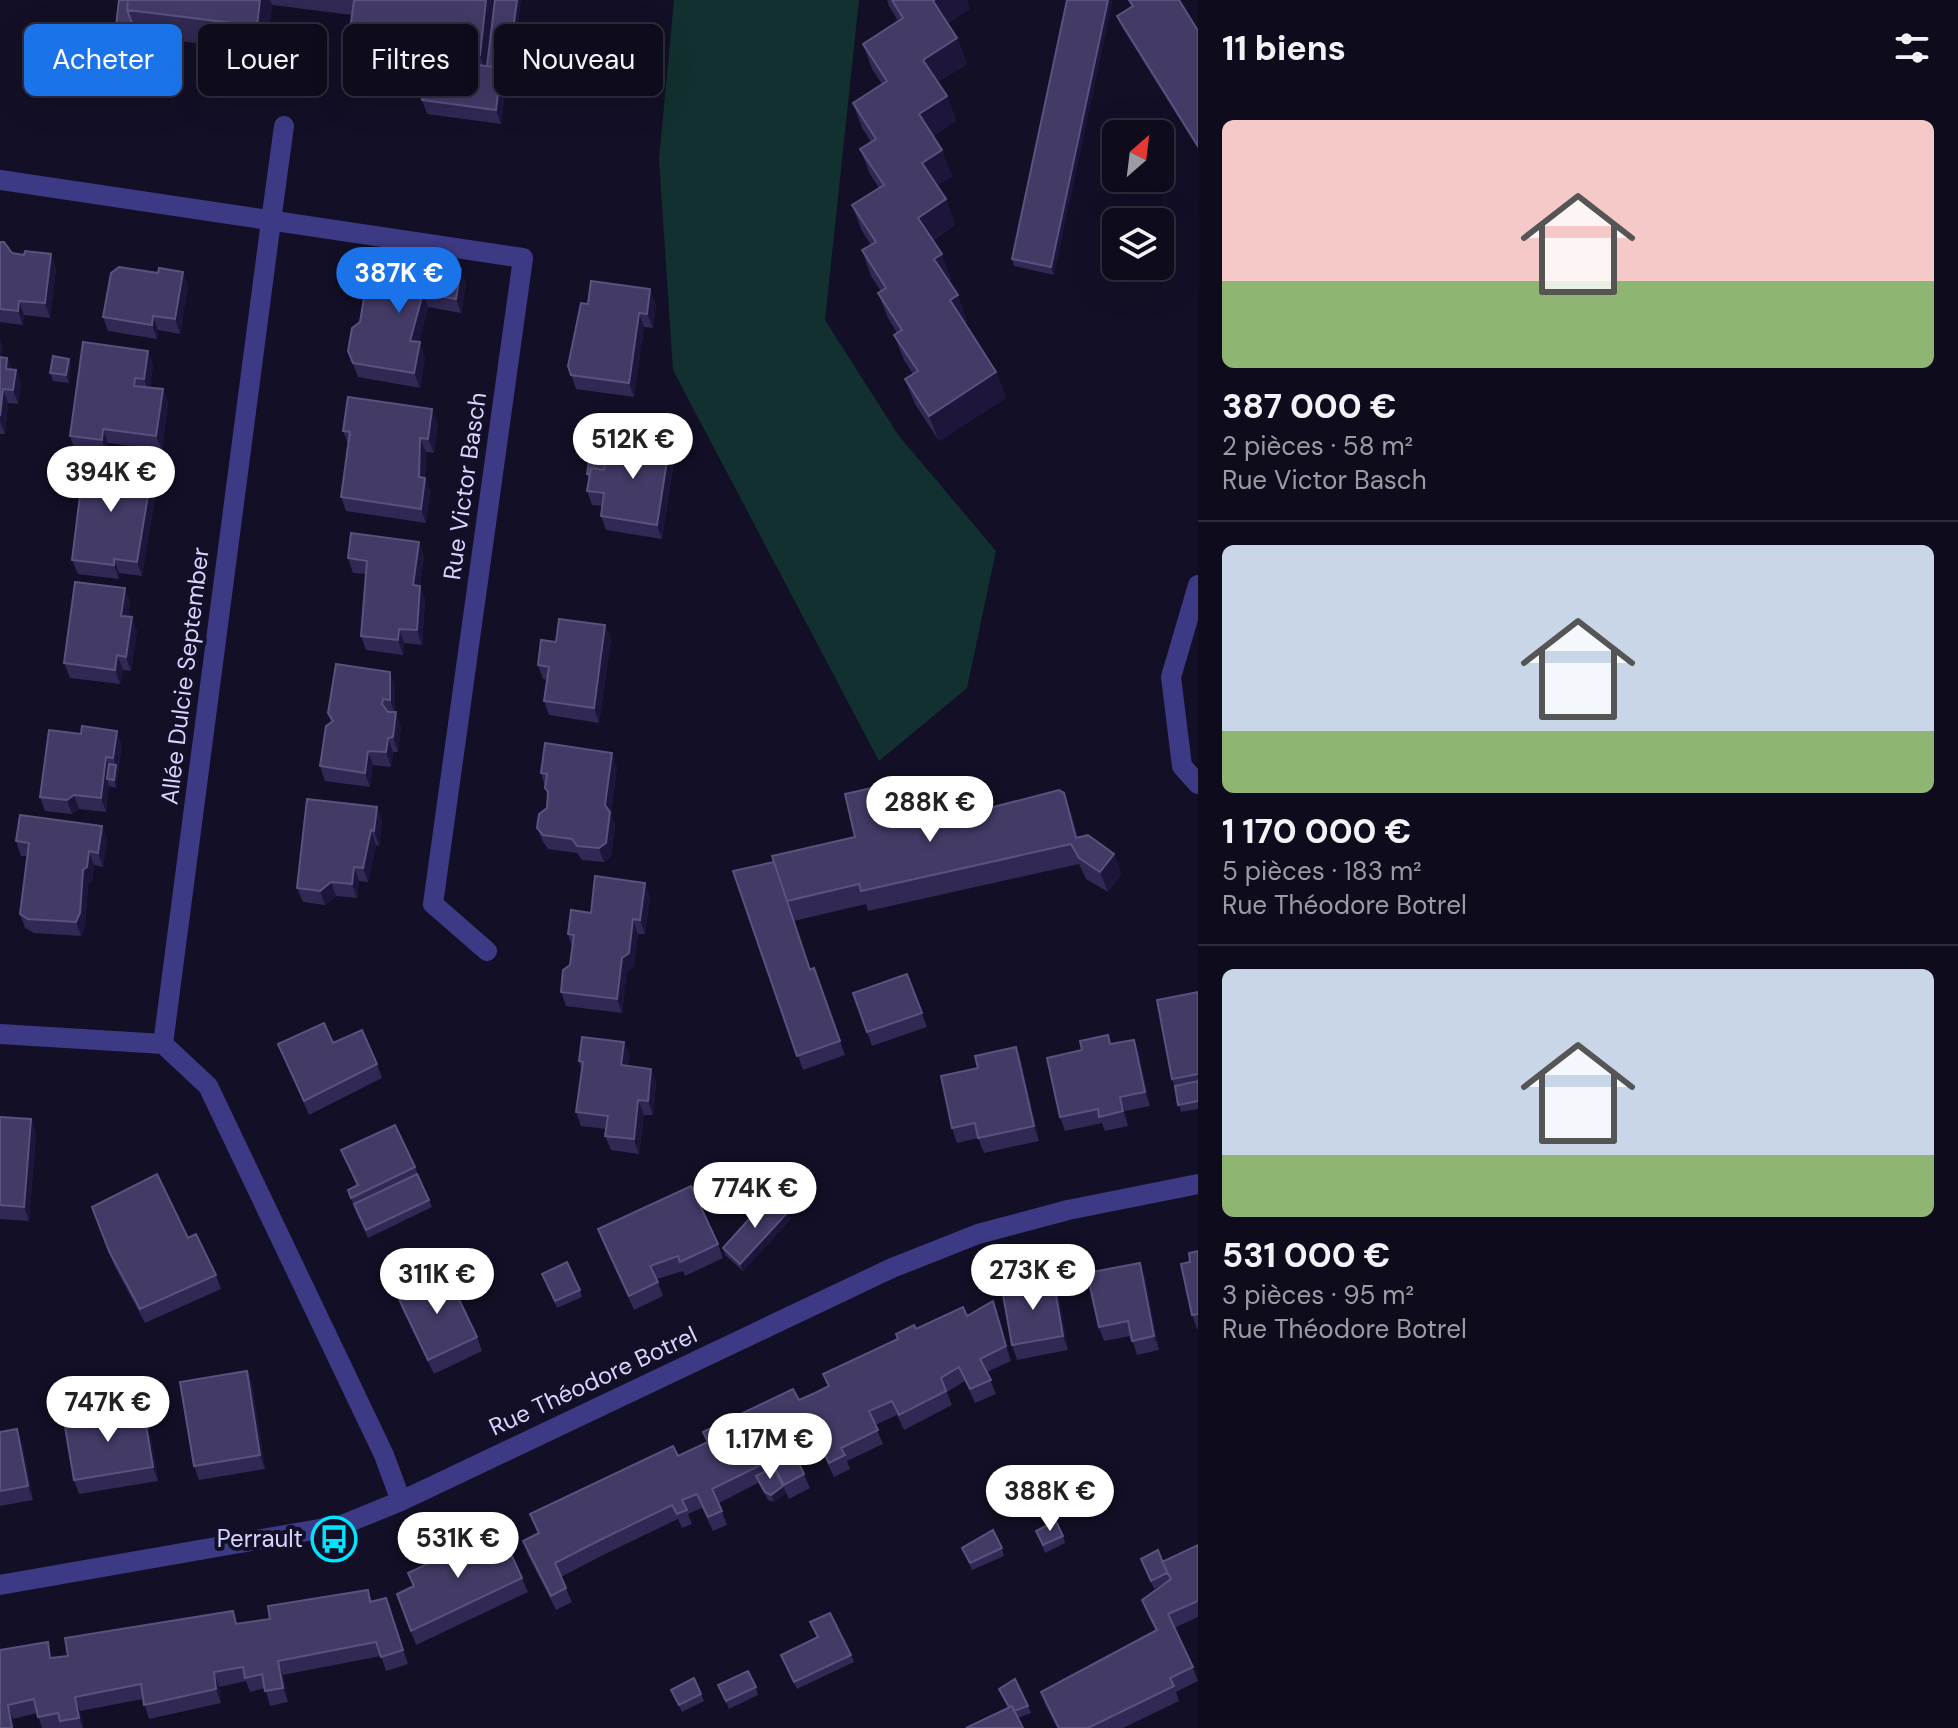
<!DOCTYPE html>
<html lang="fr">
<head>
<meta charset="utf-8">
<style>
	:root { --surface:#0e0b1c; --page:#1c1929; --text:#f1f3f6; --muted:#9b9ba3; --line:#2e2b3b; --accent:#1a73e8 }
	body { margin:0; font-family:"DM Sans",sans-serif; background:var(--page); color:var(--text); height:100vh; display:flex; flex-direction:column; font-size:30px; white-space:nowrap }
	* { box-sizing:border-box; margin:0 }
	p { font-size:26px; color:var(--muted) }
	.icon { flex:none; width:44px; height:44px; fill:none; stroke:currentColor; stroke-width:2; stroke-linecap:round; stroke-linejoin:round }
	.map { position:relative; flex:1; overflow:hidden }
	.details { display:flex; flex-direction:column; background:var(--surface); width:760px }
	.details>* { flex:none }
	.guide { position:absolute; left:24px; top:24px; width:760px; height:72px; display:flex; gap:16px }
	.needle { width:52px; rotate:28deg }
	.fabs { position:absolute; left:1102px; top:120px; display:grid; gap:16px }
	.fabs a { display:grid; place-items:center; width:72px; height:72px; border-radius:12px; background:var(--surface); box-shadow:0 8px 32px #0002,0 0 0 2px var(--line); font-size:40px }
	.price { position:absolute; translate:-50% -68px; padding:0 18px; border-radius:28px; background:#fff; color:#222; font-size:26px; line-height:52px; filter:drop-shadow(0 2px 4px #0008) }
	.price::after { content:''; position:absolute; left:50%; top:48px; width:24px; height:18px; margin-left:-12px; background:inherit; clip-path:polygon(0 0,100% 0,50% 100%) }
	.price.active { background:var(--accent); color:#fff }
	ul { padding:0; list-style:none }
	li { display:grid; align-content:center; gap:16px; height:424px; padding:0 24px }
	li+li { border-top:2px solid var(--line) }
	li span { display:grid; place-items:center; height:248px; border-radius:12px; color:#555 }
	li>.icon { margin-inline-start:auto }
	span .icon { width:144px; height:144px; fill:#fffc; stroke-width:1 }
	li b { font-size:34px }
	h2 { display:flex; justify-content:space-between; align-items:center; height:96px; padding:0 24px; font-size:34px }
	.tag { padding:0 28px; border-radius:12px; background:var(--surface); box-shadow:0 8px 32px #0002,0 0 0 2px var(--line); font-size:28px; line-height:72px }
	.tag.active { background:var(--accent); color:#fff }
	main { display:flex; flex:1; min-height:0 }
	.map>svg:first-child { display:block }
</style>
</head>
<body>
<main>
<div class="map">
<svg width="1198" height="1728" viewBox="0 0 1198 1728">
	<rect width="100%" height="100%" fill="#130f26"/>
	<path fill="#12302f" d="M674,0H859L825,320L899,436L996,551L967,688L879,761L673,370L659,159Z"/>
	<g fill="none" stroke-linecap="round" stroke-linejoin="round">
		<path stroke="#3d3a85" stroke-width="20" d="M271,221L284,126
			M1198,585L1171,677L1182,766L1198,784"/>
		<path stroke="#3d3a85" stroke-width="20" d="M0,180L523,258L433,904L487,951
			M0,1034L163,1044
			M163,1044L271,221
			M163,1044L208,1086L384,1455L401,1501
			M0,1585L342,1525L401,1501L892,1268L978,1234L1068,1210L1198,1184"/>
	</g>
	<path fill="#312854" d="M119,0H521L510,83L506,82L501,124L427,114L422,100L425,72L358,64L349,38L352,15L272,5L266,52L118,33L116,26Z
		M887,0H967L970,9L948,23L957,38L967,64L938,82L947,96L956,121L933,136L952,176L937,185L946,199L955,225L933,240L951,279L949,281L967,321L964,322L996,372L1006,398L939,441L915,404L905,379L913,374L904,360L894,335L897,333L888,318L878,293L881,291L871,276L862,250L871,245L862,231L852,205L879,188L870,174L860,149L871,142L862,128L853,103L882,84L872,69L863,44L898,21L889,6Z
		M1067,0L1054,275L1014,266L1012,259Z
		M1128,0L1198,31V149L1120,24L1117,16L1132,7Z
		M0,242L12,253L24,255L51,254L56,268L50,318L24,315L23,325L0,322Z
		M183,272L188,286L180,334L158,330L157,339L108,331L103,317L158,273Z
		M466,283L461,313L428,307L419,342L425,357L420,388L358,377L348,351L360,322L381,296Z
		M588,304H656L653,328L644,327L634,397L576,389L568,366Z
		M0,339L2,346L1,357L7,358L12,369L16,370L21,384L18,404L8,403L5,434H0Z
		M148,351L153,365L150,387L163,389L168,403L162,450L108,443L107,454L75,450L70,436Z
		M69,359L71,366L69,383L53,381L50,373Z
		M438,423L434,453L426,452L425,478L430,492L426,523L346,511L341,497L348,444L343,431Z
		M624,440L670,441L675,455L662,539L606,530L601,516L603,506L592,505L587,491L589,480L587,474Z
		M152,471L157,485L142,576L119,573V579L78,574L72,560Z
		M424,556L420,587L425,600L422,645L404,643L403,655L366,650L361,636L366,574L353,573L348,558Z
		M125,588L130,602L128,617L137,631L131,671L123,670L120,684L70,678L64,663Z
		M605,625L611,639L599,723L549,715L544,701L547,680L543,679L538,665L556,642Z
		M395,686V712L401,727L398,752H393L391,767L373,765L370,787L325,781L320,766L331,723L328,713Z
		M81,734L122,745L116,788L109,786L106,812L79,809L72,814L45,811L40,797Z
		M617,767L611,814L615,826L611,857L604,862L582,860L577,853L548,849L543,842L537,828L547,808L548,796L541,773Z
		M892,805L897,826L954,813L956,817L1071,813L1078,837L1114,854L1121,874L1108,892L1086,879L1079,864L868,911L866,904L794,921L810,970L814,968L845,1055L803,1070L733,871L774,862L855,837Z
		M377,807L382,821L379,846L376,845L368,882L359,881L357,898L336,896L325,905L303,902L297,888Z
		M102,826L107,840L103,867L94,865L92,881L88,884L85,927L81,936L34,933L25,928L20,914L27,856H21L16,841Z
		M645,883L650,897L645,934H638L634,967L627,972L622,1013L566,1006L561,992L570,965L572,947L568,934L591,913Z
		M907,974L927,1027L872,1046L853,993Z
		M1198,992V1109L1181,1112L1172,1079Z
		M1134,1040L1139,1054L1150,1106L1125,1111L1128,1126L1105,1131L1102,1123L1065,1131L1060,1117L1111,1044Z
		M624,1042L630,1056L628,1066L651,1069L656,1083L653,1115H644L639,1154L611,1150L605,1136L606,1129L581,1126L576,1112L582,1070L579,1061Z
		M333,1043L377,1064L382,1078L309,1115L278,1044Z
		M1016,1047L1021,1061L1039,1141L984,1153L978,1138L957,1143L952,1128L978,1068Z
		M0,1117L31,1119L36,1134L29,1221L0,1219Z
		M341,1150L415,1167L432,1207L368,1238L356,1212L348,1190L357,1186Z
		M92,1207L188,1238L216,1275L221,1289L145,1323L114,1265Z
		M788,1212L791,1219L743,1271L725,1255L723,1248Z
		M598,1229L718,1244L723,1258L685,1276L683,1271L657,1279L663,1296L634,1310L603,1243Z
		M1198,1251V1329H1197L1192,1315L1190,1262Z
		M542,1274L580,1290L582,1297L557,1308Z
		M1145,1277L1159,1350L1137,1355L1131,1336L1104,1341L1099,1327Z
		M1053,1278L1058,1293L1068,1350L1017,1360L1012,1345Z
		M397,1295L477,1337L482,1351L434,1374L402,1309Z
		M993,1301L1011,1361L987,1372L996,1394L975,1403L965,1381L947,1392L952,1405L904,1430L897,1415L875,1425L883,1444L847,1461L850,1469L834,1477L822,1452L799,1463L810,1488L789,1499L786,1493L774,1502L768,1500L758,1483L719,1503L727,1525L713,1531L702,1508L688,1514L692,1524L682,1528L678,1519L605,1554L561,1577L572,1602L556,1610L528,1555L523,1541L538,1534L530,1514L678,1456L707,1442L703,1432L799,1400L828,1387L823,1374L916,1329L967,1316Z
		M247,1371L252,1385L265,1469L199,1480L194,1466Z
		M143,1408L148,1422L158,1481L79,1494L74,1480Z
		M0,1432L22,1443L33,1500L0,1506Z
		M1036,1531L1063,1536L1065,1543L1045,1553Z
		M1198,1545V1617L1174,1628L1193,1667L1198,1681L1176,1692L1179,1701L1123,1728H1057L1046,1706L1041,1692L1156,1631L1147,1614L1142,1600L1165,1583L1154,1589L1141,1559L1162,1562Z
		M962,1548H1002L1004,1556L972,1570Z
		M408,1573L522,1578L528,1592L416,1645L397,1594L413,1586Z
		M368,1590L372,1601L386,1598L408,1664L386,1671L381,1656L283,1675L288,1702L270,1706L265,1688L250,1692L246,1681L219,1687L221,1703L149,1719L143,1699L80,1711L83,1728H42L37,1713L13,1719L14,1728H0V1650L53,1658L270,1619Z
		M810,1622L851,1655L854,1662L797,1689L781,1655L817,1638Z
		M718,1685L756,1687L758,1695L729,1709Z
		M999,1689L1028,1706L1031,1713L1018,1718L1008,1708Z
		M671,1690L701,1694L704,1701L682,1712Z"/>
	<path fill="#1d163a" d="M260,0H270L272,5L266,52L257,26Z
		M486,0H499L486,73L480,55Z
		M517,0H521L510,83L507,75Z
		M935,0H967L970,9L943,26L933,1Z
		M1108,0H1113L1054,275L1051,267Z
		M957,38L967,64L933,85L923,60Z
		M501,68L506,82L501,124L496,110Z
		M947,96L956,121L928,140L919,114Z
		M942,150L952,176L932,189L922,163Z
		M946,199L955,225L927,243L918,218Z
		M51,254L56,268L50,318L45,303Z
		M942,254L951,279L944,284L934,259Z
		M461,269L466,283L461,313L456,299Z
		M183,272L188,286L180,334L175,319Z
		M650,289L656,304L653,328L647,314Z
		M423,293L428,307L416,355L410,341Z
		M958,295L967,321L959,326L950,300Z
		M19,301L24,315L23,325L18,311Z
		M639,313L644,327L634,397L629,383Z
		M153,316L158,330L157,339L152,325Z
		M0,339L2,346L0,366Z
		M420,342L425,357L420,388L414,373Z
		M148,351L153,365L149,393L144,379Z
		M7,358L13,372L6,369Z
		M69,359L71,366L69,383L66,375Z
		M16,370L21,384L18,404L13,390Z
		M996,372L1006,398L939,441L929,416Z
		M3,389L8,403L5,434L0,422Z
		M163,389L168,403L162,450L156,436Z
		M432,409L438,423L434,453L428,439Z
		M103,429L108,443L107,454L102,440Z
		M420,438L426,452L424,484L425,478L430,492L426,523L421,509L419,477Z
		M670,441L675,455L662,539L657,525Z
		M152,471L157,485L142,576L137,562Z
		M419,542L424,556L420,587L425,600L422,645L417,630L413,585Z
		M114,559L119,573V579L114,565Z
		M125,588L130,602L126,630L121,616Z
		M132,617L137,631L131,671L126,657Z
		M605,625L611,639L599,723L594,708Z
		M399,629L404,643L403,655L398,640Z
		M117,655L123,670L120,684L115,670Z
		M390,672L395,686V714L390,700Z
		M396,712L401,727L398,752L393,737Z
		M117,731L122,745L116,788L114,780L116,765L113,758Z
		M388,738L393,752L391,767L386,752Z
		M368,751L373,765L370,787L365,773Z
		M612,753L617,767L611,814L615,826L611,857L604,862L599,848Z
		M106,757L111,771L107,779L109,786L106,812L101,798Z
		M885,785L892,805L901,847L894,827Z
		M1064,793L1071,813L1084,858L1076,838Z
		M74,795L79,809L72,814L67,800Z
		M377,807L382,821L379,846L374,831Z
		M102,826L107,840L103,867L98,853Z
		M371,830L376,845L368,882L363,868Z
		M89,851L94,865L92,881L88,884L85,927L81,936L76,922L83,870Z
		M1114,854L1121,874L1108,892L1100,872Z
		M354,867L359,881L357,898L352,884Z
		M331,882L336,896L325,905L320,891Z
		M645,883L650,897L645,934L640,920Z
		M633,919L638,934L634,967L627,972L622,1013L617,999L622,958Z
		M1134,1040L1139,1054L1150,1106L1145,1092Z
		M624,1042L630,1056L626,1079L621,1065Z
		M1016,1047L1021,1061L1039,1141L1034,1126Z
		M651,1069L656,1083L653,1115L648,1101Z
		M1120,1097L1125,1111L1128,1126L1123,1111Z
		M638,1100L644,1115L639,1154L634,1139Z
		M31,1119L36,1134L29,1221L24,1207Z
		M788,1212L791,1219L743,1271L740,1264Z
		M1140,1263L1145,1277L1159,1350L1154,1336Z
		M1053,1278L1058,1293L1068,1350L1063,1336Z
		M993,1301L998,1316L1011,1361L1006,1346Z
		M247,1371L252,1385L265,1469L260,1455Z
		M143,1408L148,1422L158,1481L153,1467Z
		M17,1429L22,1443L33,1500L28,1486Z
		M783,1486L786,1493L774,1502L771,1495Z
		M278,1661L283,1675L288,1702L283,1688Z
		M214,1672L219,1687L221,1703L216,1689Z
		M75,1697L80,1711L83,1728L79,1718Z
		M8,1705L13,1719L14,1728H12Z"/>
	<path fill="#433a66" stroke="#5a527e" stroke-width="2" d="M119,0H128L127,10L134,28L116,26Z
		M128,0H260L257,26L127,10Z
		M354,0H486L480,55L349,38Z
		M495,0H517L507,75H503L501,68L487,66Z
		M892,0H935L933,1L957,38L923,60L947,96L919,114L942,150L922,163L946,199L918,218L942,254L934,259L958,295L950,300L996,372L929,416L905,379L918,371L894,335L902,330L878,293L886,288L862,250L876,242L852,205L884,185L860,149L876,139L853,103L887,81L863,44L903,18Z
		M1067,0H1108L1051,267L1012,259Z
		M1129,0H1179L1198,31V146L1117,16L1133,6Z
		M427,58L501,68L496,110L422,100Z
		M0,242H4L12,253L24,255L25,251L51,254L45,303L19,301L18,311L0,309Z
		M397,258L461,269L456,299L423,293L410,341L420,342L414,373L353,363L348,351L352,328L360,322L365,292L381,296L392,284Z
		M119,267L158,273L159,268L183,272L175,319L153,316L152,325L103,317L111,273Z
		M591,281L650,289L647,314L639,313L629,383L571,375L568,366L581,303L588,304Z
		M83,342L148,351L144,379L135,378L134,386L163,389L156,436L103,429L102,440L70,436Z
		M53,356L69,359L66,375L50,373Z
		M0,357L7,358L6,369L16,370L13,390L3,389L0,416Z
		M348,397L432,409L428,439L420,438L419,477L425,478L421,509L341,497L350,432L343,431Z
		M625,434L670,441L657,525L601,516L604,493L587,491L591,468L604,470L607,457L622,459Z
		M593,435L624,440L622,459L607,457L604,470L591,468L590,474H587Z
		M84,463L152,471L137,562L114,559V565L72,560Z
		M351,533L419,542L413,585L420,586L417,630L399,629L398,640L361,636L367,561L348,558Z
		M75,582L125,588L121,616L132,617L126,657L117,655L115,670L64,663Z
		M559,619L605,625L594,708L544,701L549,667L538,665L541,640L556,642Z
		M336,664L390,672V700L383,699L382,704L388,712H396L393,737L388,738L386,752L368,751L365,773L320,766L326,726L333,721L328,713Z
		M82,726L117,731L113,758L106,757L101,798L74,795L67,800L40,797L49,730L81,734Z
		M545,743L612,753L605,805L610,812L606,843L599,848L577,846L572,839L543,835L537,828L539,814L547,808L548,792L545,788L547,774L541,773Z
		M109,764L116,765L114,780L107,779Z
		M885,785L894,827L954,813L955,817L1059,790L1064,793L1076,838L1088,835L1114,854L1100,872L1079,858L1071,844L861,891L859,884L787,901L772,856L855,837L845,794Z
		M307,799L377,807L374,831L371,830L363,868L354,867L352,884L331,882L320,891L297,888Z
		M20,815L102,826L98,853L89,851L87,867L83,870L80,913L76,922L28,919L20,914L29,843L16,841Z
		M774,862L810,970L814,968L840,1041L797,1056L733,871Z
		M595,876L645,883L640,920L633,919L629,953L622,958L617,999L561,992L563,970L570,965L574,935L568,934L571,910L591,913Z
		M907,974L922,1013L867,1032L853,993Z
		M1198,992V1074L1172,1079L1157,1000Z
		M324,1023L333,1043L362,1030L377,1064L304,1101L278,1044Z
		M1108,1035L1110,1044L1134,1040L1145,1092L1120,1097L1123,1111L1099,1117L1098,1109L1060,1117L1047,1058L1082,1050L1080,1041Z
		M582,1037L624,1042L621,1065L651,1069L648,1101L638,1100L634,1139L605,1136L608,1116L576,1112L583,1062L579,1061Z
		M1016,1047L1034,1126L978,1138L975,1123L952,1128L941,1076L978,1068L975,1056Z
		M1198,1081V1101L1178,1105L1175,1086Z
		M0,1117L31,1119L24,1207L0,1205Z
		M395,1125L415,1167L351,1198L348,1190L358,1185L341,1150Z
		M157,1174L188,1238L196,1234L216,1275L140,1309L109,1251L92,1207Z
		M417,1174L429,1200L366,1230L354,1204Z
		M691,1186L718,1244L680,1262L678,1256L650,1266L658,1282L629,1296L598,1229Z
		M768,1198L788,1212L740,1264L723,1248Z
		M1198,1251V1314L1192,1315L1181,1264L1190,1262L1189,1253Z
		M567,1262L580,1290L555,1301L542,1274Z
		M1140,1263L1154,1336L1132,1341L1128,1321L1099,1327L1087,1273Z
		M446,1272L477,1337L428,1360L397,1295Z
		M1053,1278L1063,1336L1012,1345L1002,1289Z
		M993,1301L1006,1346L980,1359L991,1380L970,1389L959,1367L941,1378L946,1391L899,1415L892,1401L869,1411L878,1430L841,1448L845,1455L829,1463L817,1438L793,1450L804,1474L784,1485L771,1460L712,1489L722,1511L708,1517L697,1494L682,1500L687,1510L677,1514L672,1505L600,1540L555,1563L566,1588L551,1596L523,1541L539,1533L530,1514L673,1446L678,1456L708,1442L703,1432L793,1389L799,1400L815,1393L829,1386L823,1374L898,1339L896,1334L914,1325L916,1329L963,1307L967,1316Z
		M247,1371L260,1455L194,1466L180,1382Z
		M143,1408L153,1467L74,1480L64,1421Z
		M17,1429L28,1486L0,1491V1432Z
		M774,1467L783,1486L771,1495L765,1492L756,1476Z
		M1056,1521L1063,1536L1043,1545L1036,1531Z
		M500,1530L522,1578L411,1631L397,1594L414,1586L408,1573Z
		M993,1530L1002,1548L970,1563L962,1548Z
		M1198,1545V1601L1168,1614L1193,1667L1170,1678L1174,1686L1088,1728H1059L1041,1692L1157,1630L1142,1600L1171,1579L1162,1562Z
		M1158,1550L1167,1573L1151,1581L1141,1559Z
		M368,1590L370,1602L386,1598L403,1650L381,1657L376,1642L278,1661L283,1688L265,1691L262,1674L245,1678L243,1667L214,1672L216,1689L144,1705L141,1684L75,1697L79,1718L60,1721L58,1713L38,1717L34,1699L8,1705L12,1728H0V1650L48,1642L50,1658L68,1656L65,1638L233,1611L236,1624L270,1619L268,1606Z
		M830,1613L851,1655L794,1682L781,1655L818,1637L810,1622Z
		M748,1671L756,1687L726,1701L718,1685Z
		M694,1678L701,1694L679,1705L671,1690Z
		M1015,1679L1028,1706L1014,1711L1012,1706L1009,1707L999,1689Z
		M1012,1706L1023,1728H966Z"/>
	<defs>
		<g id="bus-ring" transform="scale(2.3)"><circle r="9.5" fill="#130f26" stroke="#00e5ff" stroke-width="1.5"/><path d="M-5-6H5V4H4V6H2V4H-2V6H-4V4H-5ZM-3.5-4V0h7V-4ZM-3.5 1.2v1.5H-2V1.2ZM2 1.2v1.5H3.5V1.2Z" fill="#00e5ff"/></g>
	</defs>
	<g fill-rule="evenodd">
		<use href="#bus-ring" x="334" y="1539"/>
	</g>
	<g text-anchor="middle" stroke-width="8" stroke-linejoin="round" paint-order="stroke">
		<g font-size="24" fill="#d9d4ff" stroke="#130f26">
			<text transform="translate(465 486) rotate(-82)" y="8">Rue Victor Basch</text>
			<text transform="translate(185 676) rotate(-83)" y="8">Allée Dulcie September</text>
			<text transform="translate(593 1381) rotate(-25)" y="8">Rue Théodore Botrel</text>
		</g>
		<g font-size="24" fill="#d9d4ff" stroke="#130f26" text-anchor="end">
			<text x="303" y="1547">Perrault</text>
		</g>
	</g>
</svg>
<div class="fabs">
<a><svg class="needle" viewBox="-14 -14 28 28"><path d="M0-13l5 13h-10z" fill="#e53935"/><path d="M0 13l5-13h-10z" fill="#9b9ba3"/></svg></a>
<a><svg class="icon" aria-label="layers" viewBox="0 0 24 24"><path d="M12 4l9 5-9 5-9-5zM3 14l9 5 9-5"/></svg></a>
</div>
<b class="price active" style="left:399px;top:315px">387K €</b>
<b class="price" style="left:633px;top:481px">512K €</b>
<b class="price" style="left:111px;top:514px">394K €</b>
<b class="price" style="left:930px;top:844px">288K €</b>
<b class="price" style="left:755px;top:1230px">774K €</b>
<b class="price" style="left:1033px;top:1312px">273K €</b>
<b class="price" style="left:437px;top:1316px">311K €</b>
<b class="price" style="left:108px;top:1444px">747K €</b>
<b class="price" style="left:770px;top:1481px">1.17M €</b>
<b class="price" style="left:1050px;top:1533px">388K €</b>
<b class="price" style="left:458px;top:1580px">531K €</b>
<div class="guide">
<a class="tag active">Acheter</a>
<a class="tag">Louer</a>
<a class="tag">Filtres</a>
<a class="tag">Nouveau</a>
</div>
</div>
<section class="details">
<h2>11 biens<svg class="icon" aria-label="filters" viewBox="0 0 24 24"><path d="M4 7h16M4 17h16"/><circle cx="9" cy="7" r="2"/><circle cx="15" cy="17" r="2"/></svg></h2>
<ul>
<li><span style="background:linear-gradient(#f6c9c9 65%,#8fb573 0)"><svg class="icon" aria-label="home" viewBox="0 0 24 24"><path d="M3 11l9-7 9 7M6 9v11h12V9"/></svg></span><div><b>387 000 €</b><p>2 pièces · 58 m²</p><p>Rue Victor Basch</p></div></li>
<li><span style="background:linear-gradient(#c9d6e8 75%,#8fb573 0)"><svg class="icon" aria-label="home" viewBox="0 0 24 24"><path d="M3 11l9-7 9 7M6 9v11h12V9"/></svg></span><div><b>1 170 000 €</b><p>5 pièces · 183 m²</p><p>Rue Théodore Botrel</p></div></li>
<li><span style="background:linear-gradient(#c9d6e8 75%,#8fb573 0)"><svg class="icon" aria-label="home" viewBox="0 0 24 24"><path d="M3 11l9-7 9 7M6 9v11h12V9"/></svg></span><div><b>531 000 €</b><p>3 pièces · 95 m²</p><p>Rue Théodore Botrel</p></div></li>
</ul>
</section>
</main>
</body>
</html>
